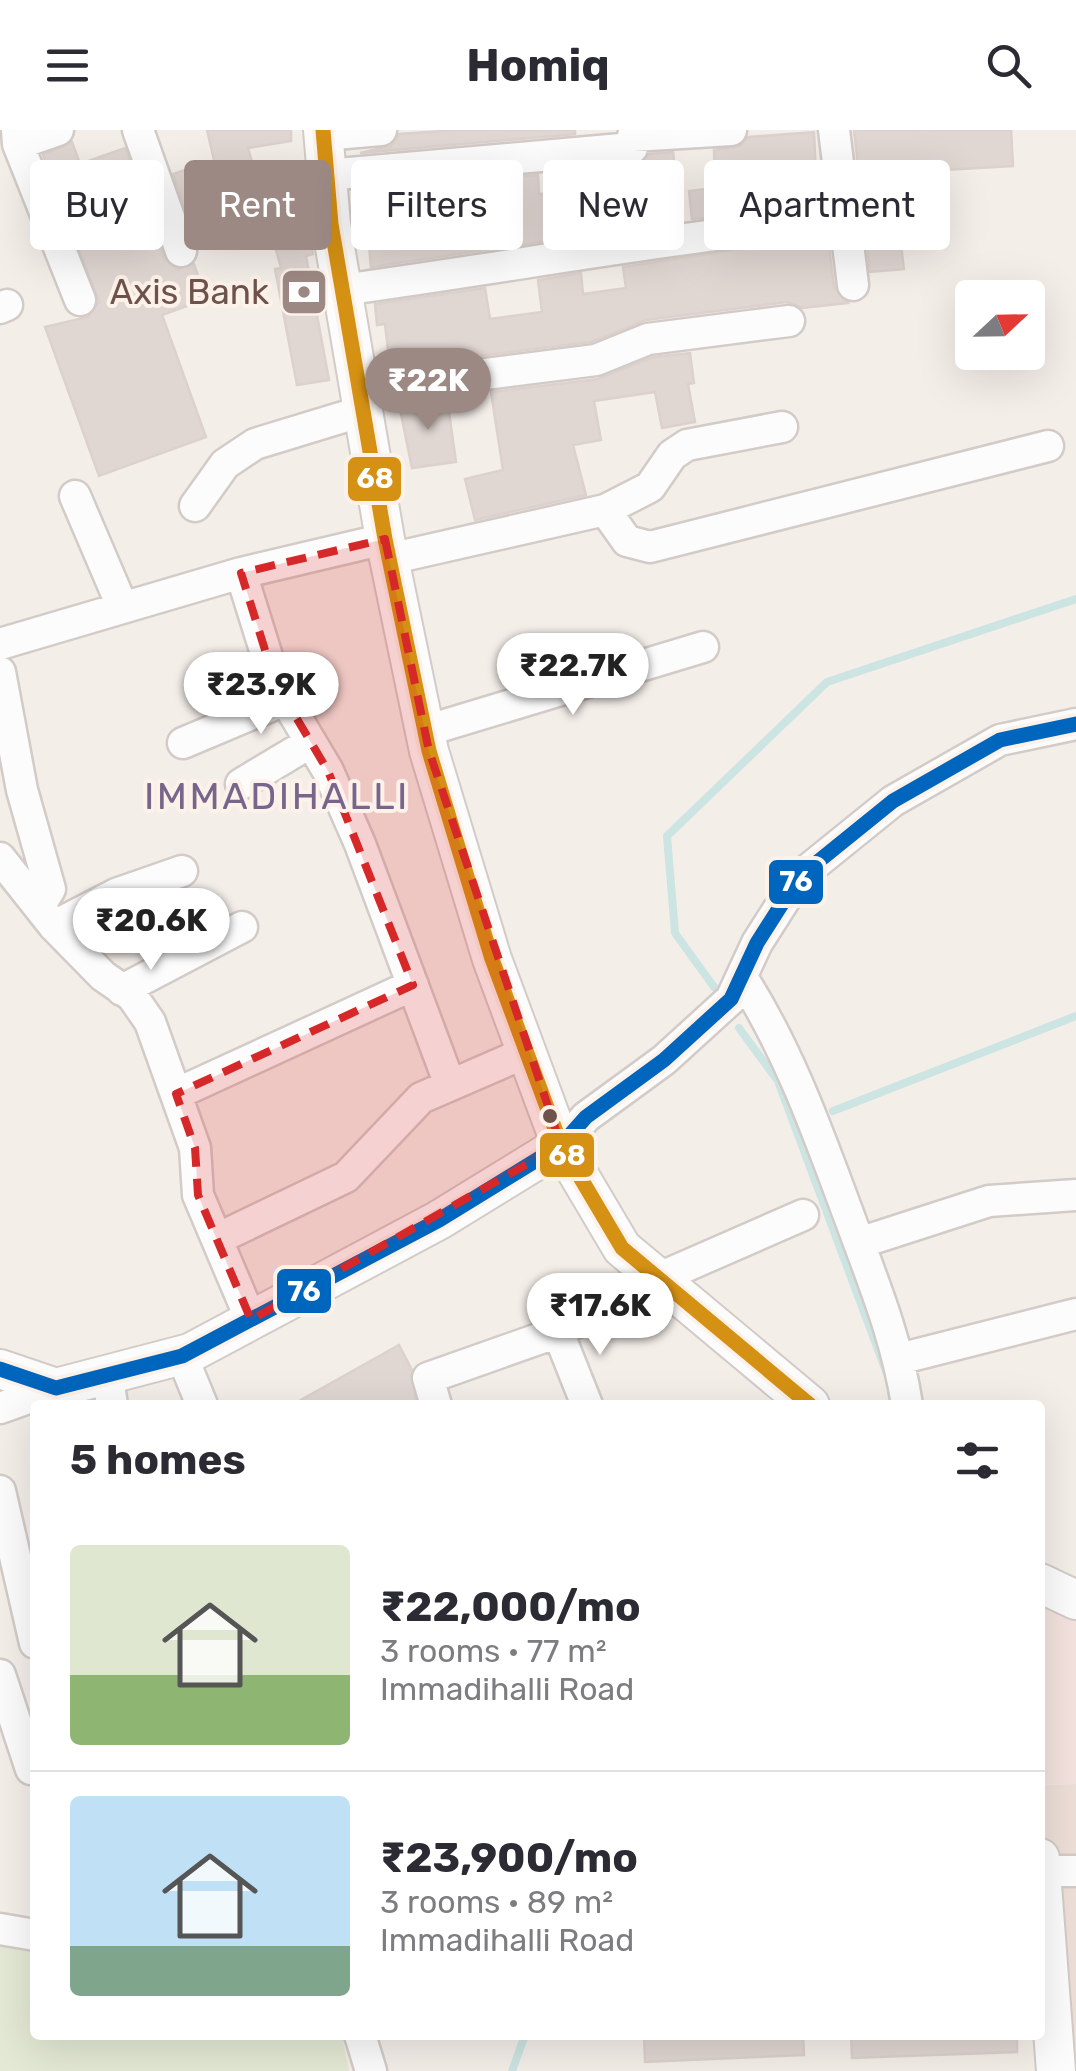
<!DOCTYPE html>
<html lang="en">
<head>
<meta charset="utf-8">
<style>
	:root { --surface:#fff; --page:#f7f7f7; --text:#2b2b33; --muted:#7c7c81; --line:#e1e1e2; --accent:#9d8984 }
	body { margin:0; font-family:Rubik,sans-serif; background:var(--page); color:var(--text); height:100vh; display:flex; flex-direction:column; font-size:38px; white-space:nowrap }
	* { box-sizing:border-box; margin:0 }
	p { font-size:32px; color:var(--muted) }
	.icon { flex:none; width:55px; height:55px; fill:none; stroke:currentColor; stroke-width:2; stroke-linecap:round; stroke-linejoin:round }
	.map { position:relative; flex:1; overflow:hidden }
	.details { position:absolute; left:30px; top:1270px; width:1015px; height:640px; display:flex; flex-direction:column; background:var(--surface); border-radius:10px; box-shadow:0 10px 40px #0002 }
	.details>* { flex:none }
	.hud { position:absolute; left:30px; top:30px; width:1018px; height:90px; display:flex; gap:20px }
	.needle { width:65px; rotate:68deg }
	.tools { position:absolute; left:955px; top:150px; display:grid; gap:20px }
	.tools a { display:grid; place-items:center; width:90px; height:90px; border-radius:10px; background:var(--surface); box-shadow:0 10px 40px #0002; font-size:50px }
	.price { position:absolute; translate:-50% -85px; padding:0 22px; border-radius:35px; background:#fff; color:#222; font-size:32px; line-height:65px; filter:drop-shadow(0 2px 5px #0008) }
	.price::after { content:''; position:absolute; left:50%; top:60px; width:30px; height:22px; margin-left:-15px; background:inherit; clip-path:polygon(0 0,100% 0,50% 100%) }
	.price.on { background:var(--accent); color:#fff }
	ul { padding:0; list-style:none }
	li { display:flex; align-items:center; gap:30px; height:250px; padding:0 40px }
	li+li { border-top:2px solid var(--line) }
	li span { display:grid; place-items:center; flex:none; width:280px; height:200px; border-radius:10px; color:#555 }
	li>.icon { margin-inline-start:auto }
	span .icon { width:120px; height:120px; fill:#fffc; stroke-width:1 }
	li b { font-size:42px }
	h2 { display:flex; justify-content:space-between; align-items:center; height:120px; padding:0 40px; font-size:42px }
	.pill { padding:0 35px; border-radius:10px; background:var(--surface); box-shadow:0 10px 40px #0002; font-size:35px; line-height:90px }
	.pill.on { background:var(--accent); color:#fff }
	header { display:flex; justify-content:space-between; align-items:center; height:130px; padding:0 40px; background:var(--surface); font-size:45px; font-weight:700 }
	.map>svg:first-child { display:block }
</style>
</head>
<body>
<header><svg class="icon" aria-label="menu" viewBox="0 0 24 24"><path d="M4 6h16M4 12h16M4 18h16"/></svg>Homiq<svg class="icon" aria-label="search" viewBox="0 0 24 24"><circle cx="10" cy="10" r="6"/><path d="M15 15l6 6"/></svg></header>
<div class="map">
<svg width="1076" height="1941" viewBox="0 0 1076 1941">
	<rect width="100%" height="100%" fill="#f4eee9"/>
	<path fill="#eddfd7" d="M1076,1654V1941H1053L1042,1655Z"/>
	<path fill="#f3e2dd" d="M1040,1453L1076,1470V1654L1042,1655L1040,1651Z"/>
	<path fill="#e4e9d5" d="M35,1797V1905H342L349,1941H0V1815Z"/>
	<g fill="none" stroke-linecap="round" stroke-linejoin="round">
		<path stroke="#cce4e2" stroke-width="8" d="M714,857L675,803L667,706L827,552L1076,469
			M739,898L778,951L886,1241
			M833,981L1076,886
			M512,1941L525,1905"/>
	</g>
	<path fill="#e0d6d2" stroke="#dcd1cc" stroke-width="2.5" d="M207,0H291V11L248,18L254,39L218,51L232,93L195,105L173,44L214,30Z
		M457,0H575V4L360,23L391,16L399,4Z
		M854,0H1011L1013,36L909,42L913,80L897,82L904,139L870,142Z
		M814,2L817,68L823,67L834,157L848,173L802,178L787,172L646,190L591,212L390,237L385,194L377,195L375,174L485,158L490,189L542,182L538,150L581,143L583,164L626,158L623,137L788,112L797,96L786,80L692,89L689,61L715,58L714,20L740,16L748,7Z
		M72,12L80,34L125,18L164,128L177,139L194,134L206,169L162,185L206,307L99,346L45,197L88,187L99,172L43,25Z
		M673,22L677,56L649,59L652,95L371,137L364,61L538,45L539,64L580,61L588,58L587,41L634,36L649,24Z
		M302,74L313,124L306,126L329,250L297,255L275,139L281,138L266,84Z
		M690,223L694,253L688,254L695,292L662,298L655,262L594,271L601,310L573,315L586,365L475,390L465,349L503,340L491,262L598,249L653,227Z
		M447,268L456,332L412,338L399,274Z
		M399,1215L412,1240L416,1275H292Z
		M644,1905H803L804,1925L645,1932Z
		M851,1905H1017V1922L852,1928Z"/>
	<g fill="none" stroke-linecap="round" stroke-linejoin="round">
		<g stroke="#d3cbc7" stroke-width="35">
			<path id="minor" d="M17,0L18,14L58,0
				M138,0L181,121
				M834,0L853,155
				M323,5L381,0
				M18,14L80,170
				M327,45L632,18L633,6L731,0
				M342,160C488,140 632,114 778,97
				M0,178L7,175
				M359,260L596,230L648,209L789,191
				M75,366L122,476
				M195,376L225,334L255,314L363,281
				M605,380L650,357L672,325L687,315L782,297
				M389,429L605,380L627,411L650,417L1048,316
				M241,443L275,552L328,641L360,714L450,955
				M0,514L241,443L385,409
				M0,542L22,660L50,759L39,777
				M425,601L703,517
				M183,613L285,570
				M241,654L311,612
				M0,728L54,796L103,846L132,866L150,892L195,1018L198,1065L251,1190
				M54,796L116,764L182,741
				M743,849C790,923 818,1003 849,1086C872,1149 897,1208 907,1275
				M122,860L242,797
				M176,964L413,855
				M561,1015L586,987L664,930L731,869L757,813L799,747L893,671L1000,610L1076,594
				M217,1109L346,1047L421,968L527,922
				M859,1113L989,1071L1076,1065
				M558,1202L587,1275
				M182,1226L202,1275
				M899,1229L1076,1184
				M108,1248L112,1275
				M436,1275L428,1248L558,1202L659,1148L803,1085
				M0,1278L56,1258
				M0,1361L35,1513
				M0,1545L31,1639
				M1043,1741H1076
				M0,1799L35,1805
				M360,1905L371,1941"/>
		</g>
		<g stroke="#d3cbc7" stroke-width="42">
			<path id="tertiary" d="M323,0L331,94L385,409L429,621L492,829L561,1015L622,1118L810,1275
				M0,1239L56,1258L190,1223L439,1090L561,1015
				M1040,1453L1076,1470
				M1040,1728L1056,1941"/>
		</g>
		<use href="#minor" stroke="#fdfcfc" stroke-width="30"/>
		<use href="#tertiary" stroke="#fdfcfc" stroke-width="38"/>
		<g stroke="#fdf2e9" stroke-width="22">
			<path id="bus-1" d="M323,0L331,94L385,409L429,621L492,829L561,1015L622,1118L810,1275"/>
		</g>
		<g stroke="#fdf2e9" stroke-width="22">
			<path id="bus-2" d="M0,1239L56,1258L182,1226L439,1090L561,1015L586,987L664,930L731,869L757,813L799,747L893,671L1000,610L1076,594"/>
		</g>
		<use href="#bus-1" stroke="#d59113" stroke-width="15"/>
		<use href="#bus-2" stroke="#0065bd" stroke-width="15"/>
	</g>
	<path fill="#d62828" fill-opacity="0.2" stroke="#d62828" stroke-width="8" stroke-dasharray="20 12" stroke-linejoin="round" d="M385,409L429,621L561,1015L251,1190L198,1065L195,1018L176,964L413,855L328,641L275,552L241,443Z"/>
	<defs>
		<g id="bank-square" transform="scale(2.5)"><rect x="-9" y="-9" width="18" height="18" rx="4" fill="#9d8984" stroke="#fdf2e9"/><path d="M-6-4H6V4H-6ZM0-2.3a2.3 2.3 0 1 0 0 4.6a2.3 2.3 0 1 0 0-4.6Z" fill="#fff"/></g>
	</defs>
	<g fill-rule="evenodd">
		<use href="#bank-square" x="304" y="162"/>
	</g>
	<circle fill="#6e534d" stroke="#fdf2e9" stroke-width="4" cx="550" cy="986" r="9"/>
	<g text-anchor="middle" stroke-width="8" stroke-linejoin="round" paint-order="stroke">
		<g font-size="35" fill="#6e534d" stroke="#fdf2e9" text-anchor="end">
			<text x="269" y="174">Axis Bank</text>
		</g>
		<g font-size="38" letter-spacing="2.5" fill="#78658b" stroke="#fdf2e9">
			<text x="277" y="679">IMMADIHALLI</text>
		</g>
	</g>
	<g stroke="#fdf2e9" stroke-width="4">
		<rect x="346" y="325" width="57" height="48" rx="10" fill="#d59113"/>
		<rect x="767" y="728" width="58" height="48" rx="10" fill="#0065bd"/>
		<rect x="538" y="1001" width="58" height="48" rx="10" fill="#d59113"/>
		<rect x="275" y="1137" width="58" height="48" rx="10" fill="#0065bd"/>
	</g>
	<g font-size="28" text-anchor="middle" font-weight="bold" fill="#fff">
		<text x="375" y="358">68</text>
		<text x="796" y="761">76</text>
		<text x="567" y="1035">68</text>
		<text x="304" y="1171">76</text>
	</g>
</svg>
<div class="tools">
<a><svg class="needle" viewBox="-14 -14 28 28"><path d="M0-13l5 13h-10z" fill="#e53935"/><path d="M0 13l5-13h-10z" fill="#7c7c81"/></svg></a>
</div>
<b class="price on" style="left:428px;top:303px">₹22K</b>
<b class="price" style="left:573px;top:588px">₹22.7K</b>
<b class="price" style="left:261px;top:607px">₹23.9K</b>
<b class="price" style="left:151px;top:843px">₹20.6K</b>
<b class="price" style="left:600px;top:1228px">₹17.6K</b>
<div class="hud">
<a class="pill">Buy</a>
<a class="pill on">Rent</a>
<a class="pill">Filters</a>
<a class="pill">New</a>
<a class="pill">Apartment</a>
</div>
<section class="details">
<h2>5 homes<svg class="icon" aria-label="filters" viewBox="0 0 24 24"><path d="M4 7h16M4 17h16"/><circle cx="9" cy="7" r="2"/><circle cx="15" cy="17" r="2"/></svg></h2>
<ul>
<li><span style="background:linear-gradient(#dfe7d0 65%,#8fb573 0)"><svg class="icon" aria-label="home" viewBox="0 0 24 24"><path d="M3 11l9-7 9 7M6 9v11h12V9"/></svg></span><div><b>₹22,000/mo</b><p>3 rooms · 77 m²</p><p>Immadihalli Road</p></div></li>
<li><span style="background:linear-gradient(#bfe0f5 75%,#7fa58c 0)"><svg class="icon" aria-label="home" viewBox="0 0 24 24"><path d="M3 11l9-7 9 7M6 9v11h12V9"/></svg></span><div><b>₹23,900/mo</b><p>3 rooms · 89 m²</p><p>Immadihalli Road</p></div></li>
</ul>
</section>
</div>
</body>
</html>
